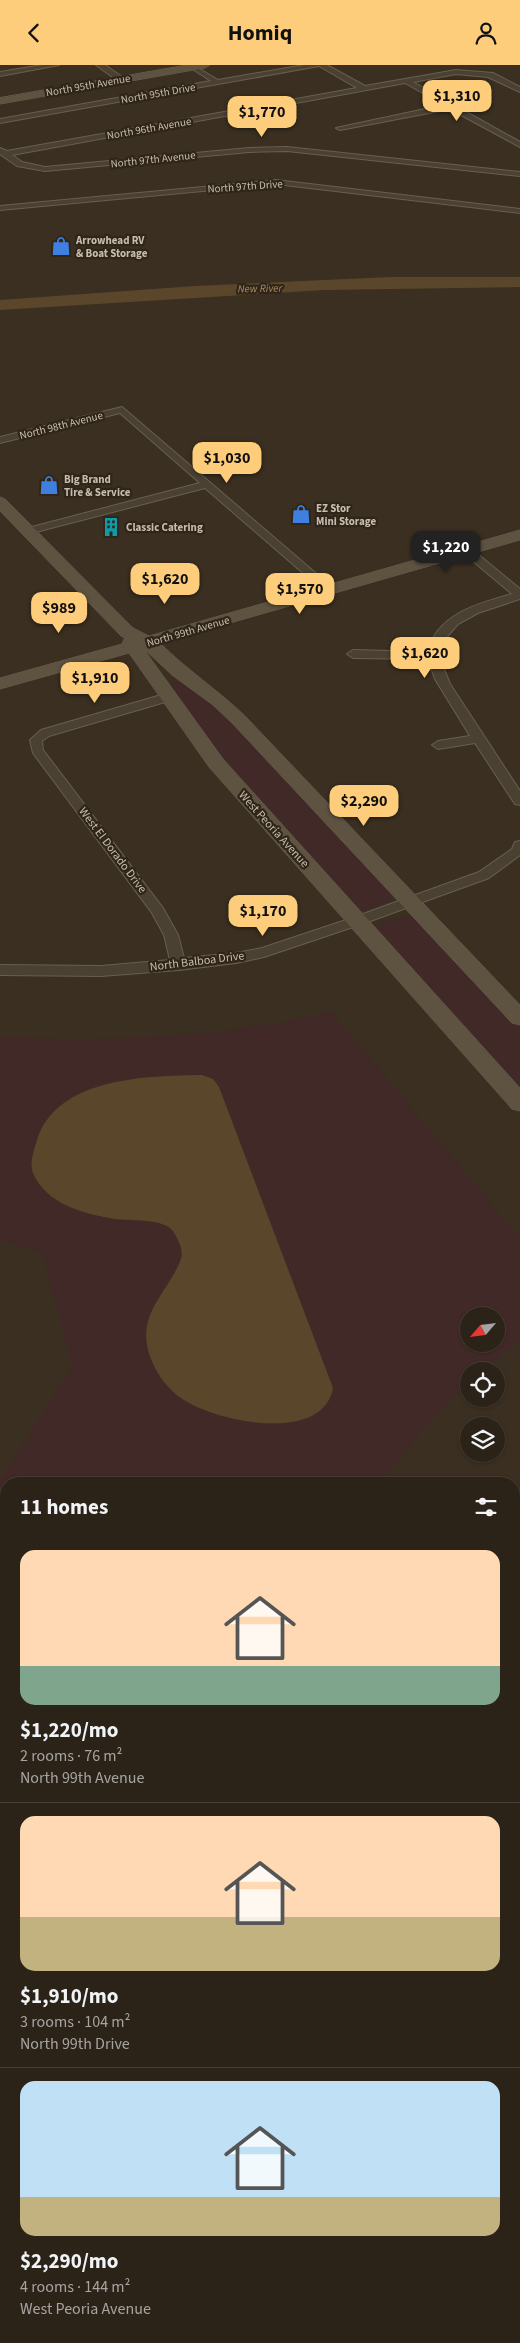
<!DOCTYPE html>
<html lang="en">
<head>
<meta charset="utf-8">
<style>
	:root { --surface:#2c2318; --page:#382f25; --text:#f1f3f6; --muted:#a6a4a2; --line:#484037; --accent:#fecd7b }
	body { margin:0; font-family:"Source Sans 3",sans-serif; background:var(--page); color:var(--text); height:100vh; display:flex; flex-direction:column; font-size:19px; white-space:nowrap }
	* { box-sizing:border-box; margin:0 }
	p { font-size:16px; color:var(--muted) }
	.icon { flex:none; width:28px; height:28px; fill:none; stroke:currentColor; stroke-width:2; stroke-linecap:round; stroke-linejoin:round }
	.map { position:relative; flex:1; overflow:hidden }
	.details { position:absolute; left:0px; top:1412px; width:520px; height:866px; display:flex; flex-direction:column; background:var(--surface); border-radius:20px 20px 0 0; box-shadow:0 1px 4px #0004,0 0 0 1px var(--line) }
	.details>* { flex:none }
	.needle { width:32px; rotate:242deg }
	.buttons { position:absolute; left:460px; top:1242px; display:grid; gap:10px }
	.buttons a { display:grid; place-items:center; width:45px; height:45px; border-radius:50%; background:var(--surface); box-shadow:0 1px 4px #0004,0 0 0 1px var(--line); font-size:25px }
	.price { position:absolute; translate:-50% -42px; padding:0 11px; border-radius:10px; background:var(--accent); color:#111; font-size:16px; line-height:32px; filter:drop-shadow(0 1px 2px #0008) }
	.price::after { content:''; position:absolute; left:50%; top:30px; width:15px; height:11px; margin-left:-8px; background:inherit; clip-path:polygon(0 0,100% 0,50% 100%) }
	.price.current { background:#222; color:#fff }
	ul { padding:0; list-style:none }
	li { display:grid; align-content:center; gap:10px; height:265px; padding:0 20px }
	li+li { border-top:1px solid var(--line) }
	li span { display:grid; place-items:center; height:155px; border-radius:15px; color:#555 }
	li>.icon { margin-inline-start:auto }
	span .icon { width:90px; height:90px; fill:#fffc; stroke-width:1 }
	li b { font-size:21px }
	h2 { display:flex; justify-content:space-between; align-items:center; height:60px; padding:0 20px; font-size:21px }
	header { display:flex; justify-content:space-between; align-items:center; height:65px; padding:0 20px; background:var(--accent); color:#111; font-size:22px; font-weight:700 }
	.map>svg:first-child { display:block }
</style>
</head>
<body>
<header><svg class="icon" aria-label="back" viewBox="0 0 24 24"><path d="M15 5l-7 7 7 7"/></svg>Homiq<svg class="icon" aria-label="person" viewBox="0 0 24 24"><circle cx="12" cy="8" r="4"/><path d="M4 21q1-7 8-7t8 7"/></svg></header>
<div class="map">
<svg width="520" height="2278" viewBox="0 0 520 2278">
	<rect width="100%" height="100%" fill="#3a2f20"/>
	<path fill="#412927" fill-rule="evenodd" d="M177,617C213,623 360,794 393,829L392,835L364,845L355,842L224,699L170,622L171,618Z
		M406,851L414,852L422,857L520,962V1026L377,865L381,858Z
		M331,946L520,1173V1276L482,1306H469V1318L429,1358L378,1419H6V2272H239L241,2278H0V1415L73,1301L43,1191L31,1184L0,1175V973C31,972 61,975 92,974C173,973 252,966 331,946ZM469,1251H496V1279H469Z"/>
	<path fill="#5a472b" d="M202,1010L213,1014L219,1022L333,1323C323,1379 218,1357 184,1335C166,1324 151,1302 147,1280C141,1245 170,1224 181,1194C184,1185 178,1174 173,1166C163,1153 130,1156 115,1154C84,1149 46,1139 33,1108C29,1097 34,1086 37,1075C57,1012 147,1011 202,1010Z"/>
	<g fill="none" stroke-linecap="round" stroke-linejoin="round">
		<path fill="#5a472b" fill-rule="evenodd" d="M390,212H520V222L325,225L0,245V235L195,221Z"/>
		<g stroke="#685f51" stroke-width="2">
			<path id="street" d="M42,0H59L0,11V7Z
				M96,0H105L125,14L118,16Z
				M193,0L218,15L304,0H327L365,21L456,5L493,8L520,22V27L488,12L456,9L413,17L520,77V82L450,44L340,65L336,63L444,40L405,18L12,90L22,97L45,102L249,83L287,82L520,107V111L287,86L249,87L45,106L17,101L0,89V83L7,86L357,23L319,1L0,58V54L211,16L191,3V1Z
				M276,115L520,144V148L276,119L0,145V141Z
				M122,342L333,523L335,525L333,527H325L205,423L32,468H24V464L200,418L120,348L0,378V372Z
				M453,471L457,472L520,524V534L478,548L458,559L444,575L439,592L450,619L520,726V740L515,739L475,678L438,684L432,680L438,676L470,671L435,614L428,594L353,593L347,589L353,585L428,587C436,549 480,538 512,529L449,476V472Z
				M168,628L172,629L174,632L172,635L49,671L42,676L43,685L163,843L178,870L184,893L236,888L262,883L352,853L479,807L512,784L515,777L520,776V790L489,813L362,859L264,892L236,898L179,905L101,911L0,910V900L101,901L170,895L164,870L152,848L33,688L30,675L41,665Z
				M520,1431V1452L514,1454V1433Z
				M403,2272H429L431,2278H405Z"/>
		</g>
		<g stroke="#685f51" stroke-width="1">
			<path id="secondary" d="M187,0H210L205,3L0,39V33Z
				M0,432L5,434L133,563L149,571L520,465V475L160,578C187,605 218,625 245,651L520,940V960L512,958L233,659L213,640L172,610L143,583L223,694L520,1023V1046L512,1044L209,702L129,588L0,624V613L122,579L124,574H127L121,571L0,446Z"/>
		</g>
		<use href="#street" fill="#4a4133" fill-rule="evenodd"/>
		<use href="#secondary" fill="#5e5341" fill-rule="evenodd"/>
	</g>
	<defs>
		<g id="shop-bare" transform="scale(1.5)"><path d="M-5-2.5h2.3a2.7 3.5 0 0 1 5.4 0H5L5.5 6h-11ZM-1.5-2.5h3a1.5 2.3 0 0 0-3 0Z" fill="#3f7fe0" stroke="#2f2619" stroke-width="2.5" paint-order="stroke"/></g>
		<g id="building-bare" transform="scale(1.5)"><path d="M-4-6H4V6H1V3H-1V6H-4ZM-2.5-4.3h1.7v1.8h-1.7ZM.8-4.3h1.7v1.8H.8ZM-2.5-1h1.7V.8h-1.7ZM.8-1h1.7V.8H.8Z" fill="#0f9aa8" stroke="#2f2619" stroke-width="2.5" paint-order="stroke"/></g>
	</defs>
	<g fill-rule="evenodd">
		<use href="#shop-bare" x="61" y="181"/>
		<use href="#shop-bare" x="49" y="420"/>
		<use href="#shop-bare" x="301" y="449"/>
		<use href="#building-bare" x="111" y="462"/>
	</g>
	<g text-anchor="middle" stroke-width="4.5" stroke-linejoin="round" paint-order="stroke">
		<g font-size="11" fill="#c7bdae" stroke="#2f2619">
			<text transform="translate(88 20) rotate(-10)" y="4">North 95th Avenue</text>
			<text transform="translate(158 28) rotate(-10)" y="4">North 95th Drive</text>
			<text transform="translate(149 63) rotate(-10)" y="4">North 96th Avenue</text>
			<text transform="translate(153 94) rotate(-6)" y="4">North 97th Avenue</text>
			<text transform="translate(245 121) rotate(-4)" y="4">North 97th Drive</text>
			<text transform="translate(61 360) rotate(-14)" y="4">North 98th Avenue</text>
			<text transform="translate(188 566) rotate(-16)" y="4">North 99th Avenue</text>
		</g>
		<g font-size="11" font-weight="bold" fill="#c7bdae" stroke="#2f2619" text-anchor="start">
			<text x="76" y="179">Arrowhead RV<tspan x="76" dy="13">&amp; Boat Storage</tspan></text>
			<text x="64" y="418">Big Brand<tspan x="64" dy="13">Tire &amp; Service</tspan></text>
			<text x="316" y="447">EZ Stor<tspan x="316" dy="13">Mini Storage</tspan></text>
			<text x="126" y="466">Classic Catering</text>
		</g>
		<g font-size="11" font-style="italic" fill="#a88c64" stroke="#2f2619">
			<text transform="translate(260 223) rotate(-1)" y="4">New River</text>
		</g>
		<g font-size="12" fill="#c7bdae" stroke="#2f2619">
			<text transform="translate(274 764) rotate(48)" y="4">West Peoria Avenue</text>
			<text transform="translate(113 785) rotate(53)" y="4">West El Dorado Drive</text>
			<text transform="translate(197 896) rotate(-7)" y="4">North Balboa Drive</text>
		</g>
	</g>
</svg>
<div class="buttons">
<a><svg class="needle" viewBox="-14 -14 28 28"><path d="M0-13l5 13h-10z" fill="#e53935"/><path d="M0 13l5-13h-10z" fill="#a6a4a2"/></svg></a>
<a><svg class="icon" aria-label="locate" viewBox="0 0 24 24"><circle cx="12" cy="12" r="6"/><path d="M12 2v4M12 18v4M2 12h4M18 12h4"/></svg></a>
<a><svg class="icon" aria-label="layers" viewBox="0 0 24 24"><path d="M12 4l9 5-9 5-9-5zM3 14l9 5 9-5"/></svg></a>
</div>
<b class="price" style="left:457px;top:57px">$1,310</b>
<b class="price" style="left:262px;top:73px">$1,770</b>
<b class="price" style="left:227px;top:419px">$1,030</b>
<b class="price current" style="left:446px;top:508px">$1,220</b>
<b class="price" style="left:165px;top:540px">$1,620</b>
<b class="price" style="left:300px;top:550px">$1,570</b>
<b class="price" style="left:59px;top:569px">$989</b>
<b class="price" style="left:425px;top:614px">$1,620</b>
<b class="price" style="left:95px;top:639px">$1,910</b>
<b class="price" style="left:364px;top:762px">$2,290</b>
<b class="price" style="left:263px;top:872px">$1,170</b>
<section class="details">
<h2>11 homes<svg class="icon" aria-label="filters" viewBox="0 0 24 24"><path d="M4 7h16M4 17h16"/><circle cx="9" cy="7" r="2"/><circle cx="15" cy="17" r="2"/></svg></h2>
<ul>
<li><span style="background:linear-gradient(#ffd9b3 75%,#7fa58c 0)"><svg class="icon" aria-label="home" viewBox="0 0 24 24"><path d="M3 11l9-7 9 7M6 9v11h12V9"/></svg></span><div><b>$1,220/mo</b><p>2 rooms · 76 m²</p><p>North 99th Avenue</p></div></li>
<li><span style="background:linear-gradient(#ffd9b3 65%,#c2b280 0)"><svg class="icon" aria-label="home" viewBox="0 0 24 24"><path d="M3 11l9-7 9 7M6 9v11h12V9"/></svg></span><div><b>$1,910/mo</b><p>3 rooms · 104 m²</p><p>North 99th Drive</p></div></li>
<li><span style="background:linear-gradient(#bfe0f5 75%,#c2b280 0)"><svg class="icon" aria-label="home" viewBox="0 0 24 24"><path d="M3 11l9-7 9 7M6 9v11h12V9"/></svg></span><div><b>$2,290/mo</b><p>4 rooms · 144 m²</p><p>West Peoria Avenue</p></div></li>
</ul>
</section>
</div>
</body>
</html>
